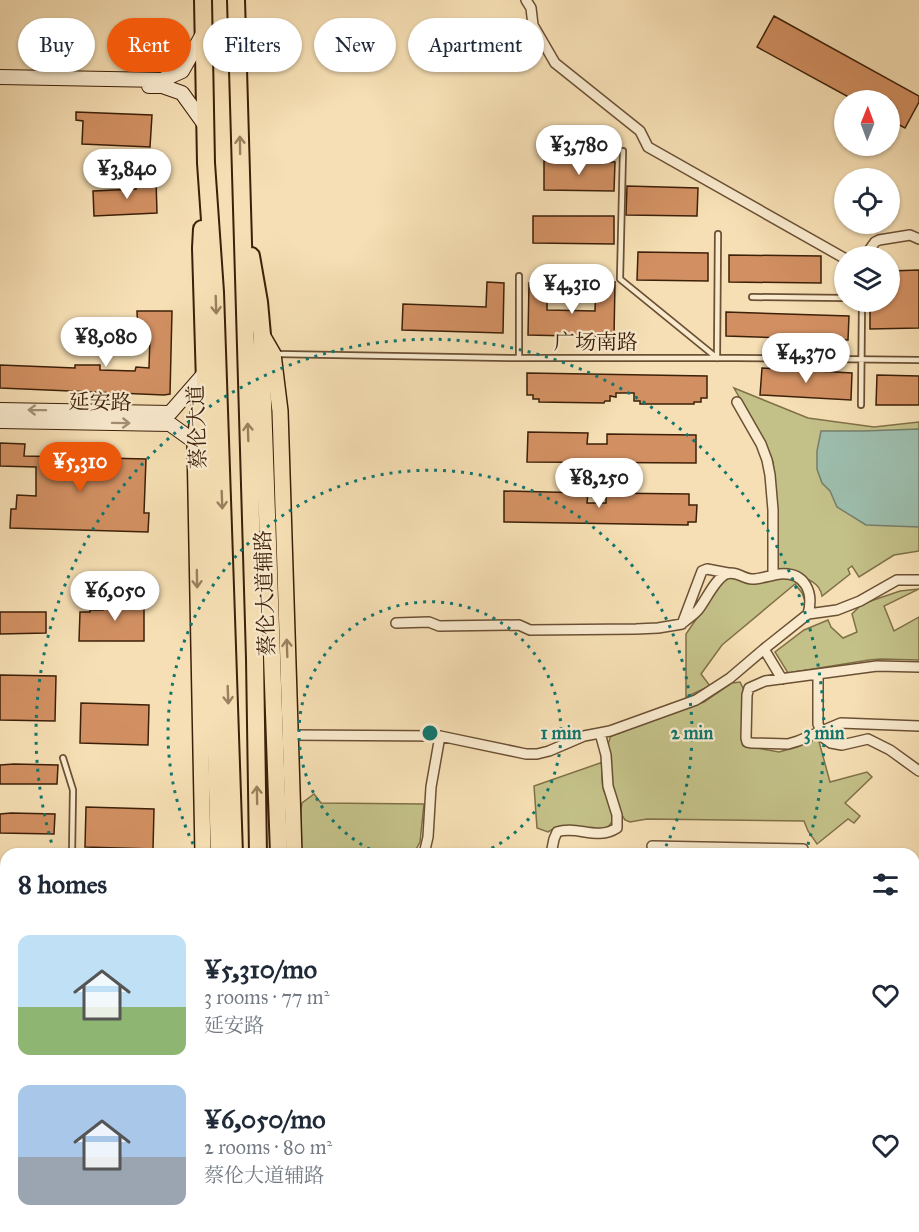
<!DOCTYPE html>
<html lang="en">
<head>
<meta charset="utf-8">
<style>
	:root { --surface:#fff; --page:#f6f6f7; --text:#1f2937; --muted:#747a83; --accent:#ea580c }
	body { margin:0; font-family:"IM FELL Great Primer","Noto Serif SC",serif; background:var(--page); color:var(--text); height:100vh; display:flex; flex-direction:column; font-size:22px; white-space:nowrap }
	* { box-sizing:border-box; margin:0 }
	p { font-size:20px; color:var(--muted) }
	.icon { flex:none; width:33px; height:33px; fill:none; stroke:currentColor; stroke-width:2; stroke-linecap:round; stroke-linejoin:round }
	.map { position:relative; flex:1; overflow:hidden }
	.details { position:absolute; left:0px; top:848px; width:920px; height:386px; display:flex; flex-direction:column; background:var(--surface); border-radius:18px 18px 0 0; box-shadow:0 2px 4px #0004 }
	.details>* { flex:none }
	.top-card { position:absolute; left:18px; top:18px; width:600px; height:54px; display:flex; gap:12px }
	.needle { width:39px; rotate:1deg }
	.tools { position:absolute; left:834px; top:90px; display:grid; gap:12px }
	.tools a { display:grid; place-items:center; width:66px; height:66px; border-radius:50%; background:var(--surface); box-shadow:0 2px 4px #0004; font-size:30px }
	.price { position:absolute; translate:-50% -51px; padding:0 14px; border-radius:21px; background:#fff; color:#222; font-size:20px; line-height:39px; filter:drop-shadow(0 2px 3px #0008) }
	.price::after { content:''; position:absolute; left:50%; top:36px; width:18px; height:14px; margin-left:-9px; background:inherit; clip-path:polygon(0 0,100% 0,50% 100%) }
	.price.selected { background:var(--accent); color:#fff }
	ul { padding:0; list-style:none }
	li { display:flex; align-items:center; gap:18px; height:150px; padding:0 18px }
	li span { display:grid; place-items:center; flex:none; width:168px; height:120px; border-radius:12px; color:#555 }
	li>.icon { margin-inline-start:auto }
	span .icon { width:72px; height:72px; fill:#fffc; stroke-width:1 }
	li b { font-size:26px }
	h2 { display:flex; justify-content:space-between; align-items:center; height:72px; padding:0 18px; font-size:26px }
	.chip { padding:0 21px; border-radius:27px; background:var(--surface); box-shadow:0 2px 4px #0004; font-size:21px; line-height:54px }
	.chip.selected { background:var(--accent); color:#fff }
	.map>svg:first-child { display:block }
</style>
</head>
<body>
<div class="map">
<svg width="919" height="1232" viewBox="0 0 919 1232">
	<rect width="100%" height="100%" fill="#f6dfb4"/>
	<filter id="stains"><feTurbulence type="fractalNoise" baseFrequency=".00333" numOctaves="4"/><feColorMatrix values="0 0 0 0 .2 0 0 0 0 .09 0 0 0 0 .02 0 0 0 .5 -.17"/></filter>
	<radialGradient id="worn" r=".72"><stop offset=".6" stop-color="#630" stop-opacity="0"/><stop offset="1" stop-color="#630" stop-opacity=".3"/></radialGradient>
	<path fill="#c3c088" stroke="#807048" stroke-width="1.5" d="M734,388L808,418L874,427L919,422V551L894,555L859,577L852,566L848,569L850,574L822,596C819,576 793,577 779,569L777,565V508L773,462L765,442Z
		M730,575C744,576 796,575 803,585C807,590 806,598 806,604L802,593L795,584L722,645L701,674L710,686L686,697V634L723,580Z
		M919,589L884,606L894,631L919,617V660L881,659L869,660L788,673L775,652L804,630L828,620L831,627L843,638L857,632L852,614L862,604L900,591Z
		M740,682L745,692L746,746L779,752L797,747L818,738L830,782L867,772L872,777L845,803L860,816L854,823L848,819L817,844L808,831L804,821L647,819L630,822L625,820C615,805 602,752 611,736L704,702L732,683Z
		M603,762C602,771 601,782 604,791C609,804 621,819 605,829C597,829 588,829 580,828C565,826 562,823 548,832L537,828L534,786Z
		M314,794L321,803L424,804L420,842L414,853L300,854L301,809L302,803Z"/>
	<path fill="#9dbdac" stroke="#777e6b" stroke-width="1.5" d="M919,429V527L866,525L837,507L830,491L822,483L817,469V451L821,431H863Z"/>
	<path fill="#d29062" stroke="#3d2009" stroke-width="1.5" d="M774,16L919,96V102L905,128L890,120V100H854L757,47Z
		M76,112L152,115L150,147L82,144L83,121L76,120Z
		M544,161L615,162L614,191L544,190Z
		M156,180L157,213L94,216L93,191L136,189V181Z
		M627,186L698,188L697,216L626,215Z
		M533,216H614V244L533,243Z
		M638,252L708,253V281L637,280Z
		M729,255L821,256V283L729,282Z
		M919,270V328L870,329V302H890V271Z
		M487,282L504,283L503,333L402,330L403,304L486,307Z
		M596,282H615L614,337L528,335L529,283H547V310L595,311Z
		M137,311H172L170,394L164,395L0,388V365L75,368V365H100V370L135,371L136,367L149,368L150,336L138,335Z
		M726,312L849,316L848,340L726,336Z
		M762,368L852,373L851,400L760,395Z
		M527,373L707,376V398H701V402H694V404H640V401H634V393H616V397L610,396V401H605L604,403L539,402V399H533V395H527Z
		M877,375L919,376V405H876Z
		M528,432L588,433L587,444H607V434L696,435V463L527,462Z
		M0,443L25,444L24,456L146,459L144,513H149L148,532L10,528L11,509H16L17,495L36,496V467L0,466Z
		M504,491L588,493L587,503H606V493L689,494V505H697L696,522H688V525L504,522Z
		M129,596H144V641H79L80,612H90V610H103L104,604H129Z
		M0,612H46V633L0,634Z
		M0,675L56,676L55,721L0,720Z
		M81,703L149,705L148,745L80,743Z
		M14,764L58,765L57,784H0V765Z
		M86,807L154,809L153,849L85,847Z
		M11,813L55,814L54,834L0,833V814Z"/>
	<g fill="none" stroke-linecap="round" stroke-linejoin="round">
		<g stroke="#6b5034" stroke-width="8">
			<path id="lane" d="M623,151L620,279L717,358L718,234
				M752,297L844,298
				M277,354L509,358H737L919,360
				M519,358V276
				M861,405L862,302
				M63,758L73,790L72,854"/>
		</g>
		<g stroke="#6b5034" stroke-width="12">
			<path id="street" d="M526,0L531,8L533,25L555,63L640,131L648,147L844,258
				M865,256L875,242L879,240L910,235L919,239
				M737,402L761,444L767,460L770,475L773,510V575
				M684,622C688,618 694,615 698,610C706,600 715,579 726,574C736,570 743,579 752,579C761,579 771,575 780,574C805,572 814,592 808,614
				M396,623L429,622L439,626L519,625L530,630L636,629L658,628L682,624L702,571L707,569L728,573
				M764,649L808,614L837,610L860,601L897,580H919
				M919,667L877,666L765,681L749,688L747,695L746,738L747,742L752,743L788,744L798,741L841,723L919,726
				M818,674V724L824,738L831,743L842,745L868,739L890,750L919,771
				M290,735L440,736L526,754H537L549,751L584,736L610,731L696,700L730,678L764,649L782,679
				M652,846L803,849V854
				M424,854L428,837L431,787L440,736
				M551,854L554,839L557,832C577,825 597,841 617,828V815L608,786L606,755L600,733
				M914,1020L919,999
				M914,1113H919
				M781,1227V1232
				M908,1232V1227"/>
		</g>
		<g stroke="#3d2009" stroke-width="16">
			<path id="secondary" d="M0,77L162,80L182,71L203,34
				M149,86H162L182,93L205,125
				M0,410L170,413L204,374
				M0,421L170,424L195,442"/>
		</g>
		<g stroke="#3d2009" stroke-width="18">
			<path id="primary" d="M262,335L273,354L280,411L294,854
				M200,398L195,442L203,854
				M0,1207H6
				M649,1227L728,1231L733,1232"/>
		</g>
		<g stroke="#3d2009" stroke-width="20">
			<path id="highway" d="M203,0L206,163L215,292L234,854
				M236,0L255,658L258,854
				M202,229L201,248L219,854
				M251,256L259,302L262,335V374L279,854
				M0,1223H6
				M244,1227V1232
				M304,1227L306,1232
				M212,1232L213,1227
				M267,1232V1227"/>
		</g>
		<use href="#lane" stroke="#f9eace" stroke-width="4.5"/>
		<use href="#street" stroke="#f9eace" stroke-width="9"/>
		<use href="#secondary" stroke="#f9eace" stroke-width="14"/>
		<use href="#primary" stroke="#f6dfb4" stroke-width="15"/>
		<use href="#highway" stroke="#f6dfb4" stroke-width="16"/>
		<g stroke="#3d2009" stroke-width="20" stroke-linecap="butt">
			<path id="highway-bridge" d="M134,1227L191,1232
				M325,1227L335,1232"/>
		</g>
		<use href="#highway-bridge" stroke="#f6dfb4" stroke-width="16"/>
	</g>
	<defs><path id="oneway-shaft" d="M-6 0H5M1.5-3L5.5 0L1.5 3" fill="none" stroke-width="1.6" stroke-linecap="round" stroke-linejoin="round" transform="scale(1.5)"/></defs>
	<g stroke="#9a805e">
		<use href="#oneway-shaft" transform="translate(240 145) rotate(-91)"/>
		<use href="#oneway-shaft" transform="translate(216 305) rotate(88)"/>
		<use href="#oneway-shaft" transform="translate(248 432) rotate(-92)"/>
		<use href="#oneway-shaft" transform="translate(222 500) rotate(88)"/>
		<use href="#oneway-shaft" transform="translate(197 579) rotate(89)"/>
		<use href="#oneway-shaft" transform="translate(287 648) rotate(-92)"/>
		<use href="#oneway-shaft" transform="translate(228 695) rotate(88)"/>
		<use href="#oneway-shaft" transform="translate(257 795) rotate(-91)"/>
	</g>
	<g stroke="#a48f75">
		<use href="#oneway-shaft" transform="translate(37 410) rotate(-179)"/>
		<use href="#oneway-shaft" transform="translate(121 423) rotate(1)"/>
	</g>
	<g fill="none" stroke="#0f766e" stroke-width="3" stroke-dasharray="3 6">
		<path d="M378 853A131 131 0 1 1 482 853"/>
		<path d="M197 852A262 262 0 1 1 663 852"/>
		<path d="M54 851A394 394 0 1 1 806 851"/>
	</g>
	<g text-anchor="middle" stroke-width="4.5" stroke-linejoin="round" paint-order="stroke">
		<g font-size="21" fill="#3d2009" stroke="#f9eace">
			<text x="596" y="349">广场南路</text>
			<text transform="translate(100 402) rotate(1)" y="7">延安路</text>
			<text transform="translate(197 427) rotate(-92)" y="7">蔡伦大道</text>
			<text transform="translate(265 593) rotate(-92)" y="7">蔡伦大道辅路</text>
		</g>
	</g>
	<circle cx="430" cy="733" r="9" fill="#0f766e" stroke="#f9eace" stroke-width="3"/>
	<g font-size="18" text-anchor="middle" font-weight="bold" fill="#0f766e" stroke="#f9eace" stroke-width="4.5" stroke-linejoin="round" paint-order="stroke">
		<text x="561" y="739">1 min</text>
		<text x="692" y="739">2 min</text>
		<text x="824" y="739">3 min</text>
	</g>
	<rect width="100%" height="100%" filter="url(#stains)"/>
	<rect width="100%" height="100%" fill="url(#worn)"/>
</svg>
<div class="tools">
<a><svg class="needle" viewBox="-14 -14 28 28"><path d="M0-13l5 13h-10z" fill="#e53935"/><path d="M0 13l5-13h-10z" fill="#747a83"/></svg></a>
<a><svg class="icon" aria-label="locate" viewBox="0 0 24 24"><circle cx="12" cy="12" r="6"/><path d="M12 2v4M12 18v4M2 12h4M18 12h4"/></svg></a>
<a><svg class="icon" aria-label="layers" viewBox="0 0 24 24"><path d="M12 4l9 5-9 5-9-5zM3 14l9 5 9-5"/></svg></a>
</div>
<b class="price" style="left:579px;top:176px">¥3,780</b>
<b class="price" style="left:127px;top:200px">¥3,840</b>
<b class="price" style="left:572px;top:315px">¥4,310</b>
<b class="price" style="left:106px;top:368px">¥8,080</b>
<b class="price" style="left:806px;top:384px">¥4,370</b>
<b class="price selected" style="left:80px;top:493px">¥5,310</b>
<b class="price" style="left:599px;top:509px">¥8,250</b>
<b class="price" style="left:115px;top:622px">¥6,050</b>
<div class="top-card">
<a class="chip">Buy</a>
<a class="chip selected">Rent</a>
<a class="chip">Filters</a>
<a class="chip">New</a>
<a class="chip">Apartment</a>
</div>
<section class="details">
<h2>8 homes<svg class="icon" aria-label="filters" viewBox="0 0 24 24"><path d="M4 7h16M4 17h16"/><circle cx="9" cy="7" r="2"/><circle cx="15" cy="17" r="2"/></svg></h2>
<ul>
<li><span style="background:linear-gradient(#bfe0f5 60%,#8fb573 0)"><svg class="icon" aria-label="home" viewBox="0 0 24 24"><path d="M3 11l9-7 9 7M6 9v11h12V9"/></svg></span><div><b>¥5,310/mo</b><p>3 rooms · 77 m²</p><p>延安路</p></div><svg class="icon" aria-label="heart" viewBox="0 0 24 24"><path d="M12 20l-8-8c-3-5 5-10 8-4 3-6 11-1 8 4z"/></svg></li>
<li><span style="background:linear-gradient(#a9c7e8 60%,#9aa5b1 0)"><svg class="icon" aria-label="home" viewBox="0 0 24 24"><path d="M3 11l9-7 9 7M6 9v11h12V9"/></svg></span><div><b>¥6,050/mo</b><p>2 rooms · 80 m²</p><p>蔡伦大道辅路</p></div><svg class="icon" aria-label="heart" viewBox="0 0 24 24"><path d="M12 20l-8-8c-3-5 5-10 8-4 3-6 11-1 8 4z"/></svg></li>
</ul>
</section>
</div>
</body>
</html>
